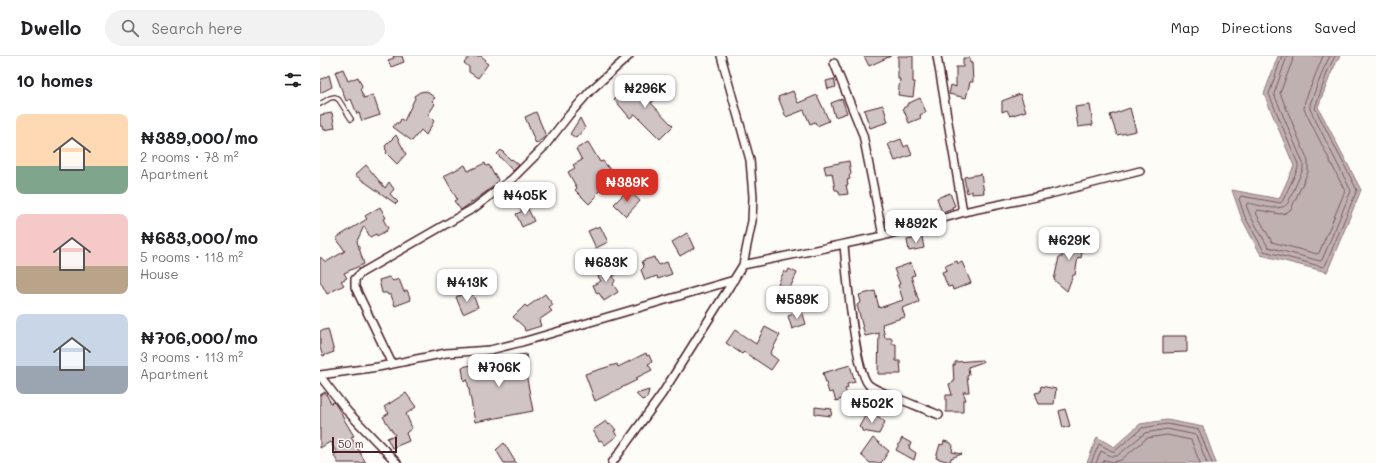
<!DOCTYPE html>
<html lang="en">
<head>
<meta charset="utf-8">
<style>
	:root { --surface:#fff; --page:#f2f2f2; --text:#202124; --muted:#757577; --line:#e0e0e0; --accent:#d93025 }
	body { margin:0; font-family:Mali,sans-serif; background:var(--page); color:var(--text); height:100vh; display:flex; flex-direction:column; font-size:15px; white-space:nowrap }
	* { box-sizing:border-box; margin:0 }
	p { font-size:13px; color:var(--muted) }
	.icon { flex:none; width:22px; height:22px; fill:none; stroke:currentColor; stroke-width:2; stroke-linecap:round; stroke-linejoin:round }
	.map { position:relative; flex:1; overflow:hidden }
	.drawer { display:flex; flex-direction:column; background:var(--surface); width:320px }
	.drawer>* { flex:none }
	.scale { position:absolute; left:12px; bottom:10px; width:65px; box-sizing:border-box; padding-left:4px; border:2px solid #4a1f2b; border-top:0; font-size:11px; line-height:14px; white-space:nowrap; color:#4a1f2b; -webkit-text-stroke:3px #fdfcf7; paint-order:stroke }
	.price { position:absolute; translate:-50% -34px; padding:0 9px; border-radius:8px; background:#fff; color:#222; font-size:13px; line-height:26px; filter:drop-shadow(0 1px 2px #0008) }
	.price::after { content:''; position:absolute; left:50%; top:24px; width:12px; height:9px; margin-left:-6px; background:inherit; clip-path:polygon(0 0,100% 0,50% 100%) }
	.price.active { background:var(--accent); color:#fff }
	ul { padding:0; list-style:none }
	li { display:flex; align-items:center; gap:12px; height:100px; padding:0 16px }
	li span { display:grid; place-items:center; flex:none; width:112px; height:80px; border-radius:8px; color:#555 }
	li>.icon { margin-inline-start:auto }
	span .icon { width:48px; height:48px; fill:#fffc; stroke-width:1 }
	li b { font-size:17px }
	h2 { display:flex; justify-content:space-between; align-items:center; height:48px; padding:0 16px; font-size:17px }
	header { display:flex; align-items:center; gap:24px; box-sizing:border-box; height:56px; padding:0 20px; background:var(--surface); border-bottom:1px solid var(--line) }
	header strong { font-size:19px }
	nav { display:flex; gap:22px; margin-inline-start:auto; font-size:14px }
	.search { width:280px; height:36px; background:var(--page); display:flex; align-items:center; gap:10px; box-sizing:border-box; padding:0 14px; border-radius:22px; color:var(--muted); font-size:15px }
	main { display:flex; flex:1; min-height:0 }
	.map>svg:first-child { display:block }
</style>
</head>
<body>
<header>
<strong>Dwello</strong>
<div class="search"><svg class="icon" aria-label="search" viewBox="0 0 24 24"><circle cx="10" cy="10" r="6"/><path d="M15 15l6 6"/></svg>Search here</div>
<nav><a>Map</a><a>Directions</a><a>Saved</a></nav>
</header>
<main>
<section class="drawer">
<h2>10 homes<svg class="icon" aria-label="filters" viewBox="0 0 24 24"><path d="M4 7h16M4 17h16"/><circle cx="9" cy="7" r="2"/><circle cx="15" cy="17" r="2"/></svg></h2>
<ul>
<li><span style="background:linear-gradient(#ffd9b3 65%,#7fa58c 0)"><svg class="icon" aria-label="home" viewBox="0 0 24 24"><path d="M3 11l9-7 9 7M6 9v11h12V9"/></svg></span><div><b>₦389,000/mo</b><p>2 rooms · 78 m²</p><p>Apartment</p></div></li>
<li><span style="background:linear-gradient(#f6c9c9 65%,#b9a48a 0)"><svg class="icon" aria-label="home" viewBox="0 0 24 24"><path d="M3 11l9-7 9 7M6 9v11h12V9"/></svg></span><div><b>₦683,000/mo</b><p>5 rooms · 118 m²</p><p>House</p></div></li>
<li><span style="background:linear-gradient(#c9d6e8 65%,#9aa5b1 0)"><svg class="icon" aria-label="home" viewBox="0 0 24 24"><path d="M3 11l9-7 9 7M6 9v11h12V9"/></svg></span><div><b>₦706,000/mo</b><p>3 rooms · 113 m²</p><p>Apartment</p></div></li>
</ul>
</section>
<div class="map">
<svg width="1056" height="407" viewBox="0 0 1056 407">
	<rect width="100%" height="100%" fill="#fdfcf7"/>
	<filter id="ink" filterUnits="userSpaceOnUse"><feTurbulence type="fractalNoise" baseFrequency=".025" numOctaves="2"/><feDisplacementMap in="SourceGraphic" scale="8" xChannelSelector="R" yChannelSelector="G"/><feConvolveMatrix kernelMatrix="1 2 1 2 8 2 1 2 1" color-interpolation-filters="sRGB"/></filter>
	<g filter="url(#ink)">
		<path fill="#c0b1b1" stroke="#91777b" d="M958,0H1020L1012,15L998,51L1041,134L1007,216L941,199L922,163L912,134L959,143L974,110L944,38Z
			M847,364L883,371L896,407H767L777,381L794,391L820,368Z"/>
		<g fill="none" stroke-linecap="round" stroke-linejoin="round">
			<path stroke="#795961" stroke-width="1" d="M962,0L949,38L978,108V112L963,144L961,147L921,140L919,143L925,161L944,195L1003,211L1005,210L1037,134L995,52L1008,14L1015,0
				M967,0L954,38L983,107V113L968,147C960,157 940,149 928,147L926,149L930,159L948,191L1000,205L1002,204L1031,135L990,53V48L1004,12L1010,0
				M973,0L972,6L960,37L988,105V116L971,153L966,157L960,158L938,154L936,157L952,186L997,198L999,197L1025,135L984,53L985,45L1003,0
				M771,407L779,388L792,395H795L822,372L847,368L879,374L892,407
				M776,407L781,395L791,400H797L825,377L847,373L876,379L887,407
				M782,407L785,404L794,406L801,404L827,382L847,379L871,384L880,407"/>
		</g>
		<path fill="#d0c5c4" stroke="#4a1f2b" d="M73,0H82L84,6L71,11L68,4L74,2Z
			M150,0H161L166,4L165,6L168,8L158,22L149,16V11L144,7Z
			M544,0H571L549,10Z
			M578,0H593V26H595L593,41L578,39L580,23H578Z
			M643,2H650V7H652L653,26H650L646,42L629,38L631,29L636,31V11H643Z
			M23,13L28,25L38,21L42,30L40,33L44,42L53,39L60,59L42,65L39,57L37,58L31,43L26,45L15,16Z
			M9,19L12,31L0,37V24Z
			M514,23L516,31L508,33L506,25Z
			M328,26L340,40L331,47L353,70L340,83L315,58L310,62L294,43L304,35L306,36L310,33L314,37L324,28V30Z
			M106,35L115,42L112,45L115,48L108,59L114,65L106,79L101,74L92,85L73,71L76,67H79L81,63L84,65L95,42L94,40L100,36Z
			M473,35L478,47L497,39L509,65L497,70L495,66L490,68L484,54L466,61L458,41Z
			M700,38L706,55L690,60L687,54L682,56V45Z
			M600,42L606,56L600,59L601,62L589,67L583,52L587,50V48Z
			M522,43L527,57L515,61L511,47Z
			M563,49L568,66L550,72L544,54Z
			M770,49L773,69L758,71L755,51Z
			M810,52L816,75L797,79L790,59Z
			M216,56L226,80L216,88L205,61Z
			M12,57L15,72L4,74L3,70H0V59Z
			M260,62L265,72L256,82L250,78Z
			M76,79L86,98L77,108L66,97L67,95L65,93L66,92L65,90Z
			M581,83L584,91L588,89L592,99L575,105L568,88Z
			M268,86L280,106L283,105L292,116L278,126L283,131L276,138V141L269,148L255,134L257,132L248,116L255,112L253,109L262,104L256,93Z
			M181,94L191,104L192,103L199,109L193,115L177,98Z
			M529,105L531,118L529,120L530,123L527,124L528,129H526L528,138L520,139L518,134H515L512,117L506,118L504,110Z
			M165,107L166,110L169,109L174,119L175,118L178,124L176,127L177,128L141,154L134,145L137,143L124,120L145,109L148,115Z
			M46,109L65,132L69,126L74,133L70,138L78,146L76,148L35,119Z
			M661,118L664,137L652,138V135L647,137L644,121Z
			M308,134L320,145L306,160L294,148Z
			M630,137L635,150L632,151L633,153L622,157L617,142Z
			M203,143L214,165L202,171L196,158L201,156Z
			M60,151L66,162L63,163L68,172L66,175L57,180L56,178L50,181L44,170L37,185L44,208L24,217L27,222L21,225L24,229L7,238L0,225V201L6,206L25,195L16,182L47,163L45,160Z
			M280,170L288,186L276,192L268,175Z
			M367,177L374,192L360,200L352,186Z
			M750,180L764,182L761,202L758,201L755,219H753L747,235L734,224L739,201H742L744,183H750Z
			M602,181L604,192L589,195L587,184Z
			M334,201L335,204H336L339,209L347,206L352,218L338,223L337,220L325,224L321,214L324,211L322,205Z
			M637,205L638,208L642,206L651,227L633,234L632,230L628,231L622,216L627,214L625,210Z
			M591,207L595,219L591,220L599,246L582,252L585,261L562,268L565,282H572V288H576V305H580L581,318H558L559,277L545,280L537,249L541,246L539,239L555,235L559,252L583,244L578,229L580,228L574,213Z
			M292,209L297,218L293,220L295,225L293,228L298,236L284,245L279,237L277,238L273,229L281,225L275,216L286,210L287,212Z
			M469,213L477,217L468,236L457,231L464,215L467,217Z
			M69,221L73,225L79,223L84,236L87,234L91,244L75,250L71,239H68L67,237H62L59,224Z
			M147,236L148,239L152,237L158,251L143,258L136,241Z
			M225,238L233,249L229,252L232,255L219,264L221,270L205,275L204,271L193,261L205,249L207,251Z
			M482,255L486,268L472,273L468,260Z
			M445,271L460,279L450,298L458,304L451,314L424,296L422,298L406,287L415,274L436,288Z
			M8,273L14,296L3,300L0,292V275Z
			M843,280H867V296L843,297Z
			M326,297L327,300L329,299L332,306L328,308L332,314L316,322L317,324L275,345L265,318L297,308L298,311Z
			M206,298L208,310L205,312L213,355L155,366L147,323L144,325L142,311L171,305L172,301L177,303Z
			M662,304L663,306L648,311L649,319L647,320L649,336H643L646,344H643V356H626V339H632L629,328L634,326L633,309H635V306Z
			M530,309L535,326L527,328L528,332L525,333L528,341L516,345L513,336L509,337L503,317Z
			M721,330L736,333L734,348H719L715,337L720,336Z
			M329,334L327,342L322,344L316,338Z
			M5,336L11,347L14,346L23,360H22L34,380L31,381L46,407H18L14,399L17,397L10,386L0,392V339Z
			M86,337L96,351L86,358L92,372L86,377L89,385L72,392L67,382L75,379L63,361L69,357L64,351Z
			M495,351L512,353L511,360L495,358Z
			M745,353L750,370L743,372L739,355Z
			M548,355L552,359L554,357L565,366L559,378L542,375V373L539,371Z
			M286,365L289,369L291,368L296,374L294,375L297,380L285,389L281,384L279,385L273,374Z
			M553,382L569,395L561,407H550L541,399Z
			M582,382L591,387L589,392L596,397L594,404L576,394Z
			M624,385L631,387L633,390L632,396L642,398L631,402L630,406L616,402L620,388L623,389Z
			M184,387L196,407H184L176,394Z"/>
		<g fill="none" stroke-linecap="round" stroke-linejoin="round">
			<g stroke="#4a1f2b" stroke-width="6">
				<path id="lane" d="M0,48L10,42L15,41L19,44L31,63"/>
			</g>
			<g stroke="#4a1f2b" stroke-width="10">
				<path id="street" d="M617,0L643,156
					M514,7L543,79L563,180
					M524,189C526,212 535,317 549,329C557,335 567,338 577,342C591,348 605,353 619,359
					M423,209L563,180L648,155L730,138L820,115
					M72,308L35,231V223L41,217L154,152L192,123L224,91L249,59L271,34L309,0
					M0,319L58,311L126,297L170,294L202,286L414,224
					M0,320L28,356L77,407
					M292,407L342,338L423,209L432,165L433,141L430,104L401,0"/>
			</g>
			<use href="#lane" stroke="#fdfcf7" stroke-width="3.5"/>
			<use href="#street" stroke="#fdfcf7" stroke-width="7"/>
		</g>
	</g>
</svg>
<div class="scale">50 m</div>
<b class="price" style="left:325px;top:53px">₦296K</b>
<b class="price active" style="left:307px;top:147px">₦389K</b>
<b class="price" style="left:205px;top:160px">₦405K</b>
<b class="price" style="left:596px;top:188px">₦892K</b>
<b class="price" style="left:749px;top:205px">₦629K</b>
<b class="price" style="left:286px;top:227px">₦683K</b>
<b class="price" style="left:147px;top:247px">₦413K</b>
<b class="price" style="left:477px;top:264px">₦589K</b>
<b class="price" style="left:179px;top:332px">₦706K</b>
<b class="price" style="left:552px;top:368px">₦502K</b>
</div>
</main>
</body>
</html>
